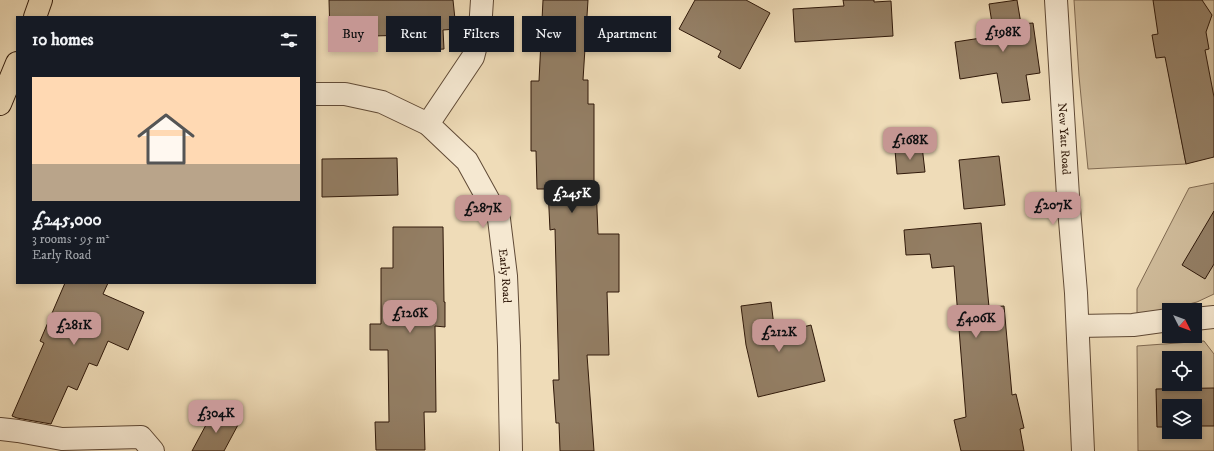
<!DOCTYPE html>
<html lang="en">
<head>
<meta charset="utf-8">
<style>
	:root { --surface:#171b24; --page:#242831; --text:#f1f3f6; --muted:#9ea1a6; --line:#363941; --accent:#c59692 }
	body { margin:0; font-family:"IM FELL DW Pica",serif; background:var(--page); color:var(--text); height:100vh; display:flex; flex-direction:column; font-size:15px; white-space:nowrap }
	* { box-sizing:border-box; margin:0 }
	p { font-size:13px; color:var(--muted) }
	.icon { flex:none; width:22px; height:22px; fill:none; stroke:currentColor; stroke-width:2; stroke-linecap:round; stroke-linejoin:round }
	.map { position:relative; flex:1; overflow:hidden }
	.panel { position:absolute; left:16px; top:16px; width:300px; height:268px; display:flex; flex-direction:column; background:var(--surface); border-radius:0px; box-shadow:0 2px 6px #0003 }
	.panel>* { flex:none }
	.banner { position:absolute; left:328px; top:16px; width:380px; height:36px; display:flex; gap:8px }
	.needle { width:26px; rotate:132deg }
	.fabs { position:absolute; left:1162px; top:303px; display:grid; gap:8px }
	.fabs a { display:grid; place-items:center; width:40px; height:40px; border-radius:0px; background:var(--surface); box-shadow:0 2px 6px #0003; font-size:20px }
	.price { position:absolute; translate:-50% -34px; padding:0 9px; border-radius:8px; background:var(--accent); color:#111; font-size:13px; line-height:26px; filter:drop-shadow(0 1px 2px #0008) }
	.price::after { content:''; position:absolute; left:50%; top:24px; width:12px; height:9px; margin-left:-6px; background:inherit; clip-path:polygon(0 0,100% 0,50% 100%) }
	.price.selected { background:#222; color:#fff }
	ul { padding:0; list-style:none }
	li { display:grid; align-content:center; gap:8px; height:212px; padding:0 16px }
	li+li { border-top:1px solid var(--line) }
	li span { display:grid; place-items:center; height:124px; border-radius:0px; color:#555 }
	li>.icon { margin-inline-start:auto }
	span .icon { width:72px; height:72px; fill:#fffc; stroke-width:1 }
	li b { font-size:17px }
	h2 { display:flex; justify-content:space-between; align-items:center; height:48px; padding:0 16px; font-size:17px }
	.pill { padding:0 14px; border-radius:0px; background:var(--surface); box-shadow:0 2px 6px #0003; font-size:14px; line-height:36px }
	.pill.selected { background:var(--accent); color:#111 }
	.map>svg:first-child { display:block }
</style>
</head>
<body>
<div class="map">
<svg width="1214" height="451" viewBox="0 0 1214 451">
	<rect width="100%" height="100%" fill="#efdcb8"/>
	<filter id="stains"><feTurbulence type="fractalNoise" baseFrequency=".005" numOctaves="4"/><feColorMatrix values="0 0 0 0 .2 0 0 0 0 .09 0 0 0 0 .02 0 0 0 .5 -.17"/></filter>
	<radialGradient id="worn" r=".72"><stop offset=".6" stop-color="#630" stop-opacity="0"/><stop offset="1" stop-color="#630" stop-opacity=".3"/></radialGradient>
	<path fill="#cfbb9a" stroke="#806a52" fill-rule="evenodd" d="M1074,0H1214V97L1170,80L1186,164L1088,169L1079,76Z
		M1214,183V294L1197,302L1137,317V289L1189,188Z
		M1204,341L1214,354V451H1138L1137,346ZM1169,358H1195V384H1169ZM1169,406H1195V432H1169Z"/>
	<path fill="#937e64" stroke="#30190a" d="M329,0H453L456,29L443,30L444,49L414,51L413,35L330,37Z
		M543,0H588L583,80H588V104H594V185H596L598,234H619V292H607L609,355H587L594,451H560L559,423H556L553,380H559L555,229L550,230L548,189H537L536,151H531V81H539Z
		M695,0H746L770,13L740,69L718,57L721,51L679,29Z
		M843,0H874V2L891,1L893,36L795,42L793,9L844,6Z
		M1017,0L1021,24L1033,23L1040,73L1026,75L1030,100L1002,103L997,73L960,79L955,42L994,36L989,4Z
		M1153,0H1202L1212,15L1206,32L1209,49L1205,50L1214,97V157L1186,164L1165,57L1156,58L1152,35L1158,34Z
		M922,146L925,172L897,174L895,150Z
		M999,156L1005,205L964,209L959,160Z
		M397,158L398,195L322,197V159Z
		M1214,211V264L1205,279L1182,265Z
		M981,223L989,307L1004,306L1012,395L1016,394L1024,428L1020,429L1024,451H961L954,420L966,417L954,266L932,268L930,254L906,255L904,230Z
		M393,227H443L444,302H445V327L435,326L436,412H424L425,450H376L375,422H389L388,350H370V324H381V268H393Z
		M65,283H108L103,294L144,312L128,350L108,341L97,366L89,363L77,390L68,386L51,424L17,418L12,416L44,343L40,341Z
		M771,302L775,334L811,325L825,381L758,397L746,345L741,306Z
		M1214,388V426H1195V406H1169V427H1157L1156,389Z
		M214,410L239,423L224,451H192Z"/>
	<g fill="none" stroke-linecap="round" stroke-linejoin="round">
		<g stroke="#604a36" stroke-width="24">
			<g id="street">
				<path id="s1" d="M1056,0L1068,196L1076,293L1083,451"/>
				<path id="s2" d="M315,94H345L382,102L428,124L467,161L499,219L506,276L509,346L511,451"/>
				<path d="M428,124L473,57L480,30L482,0"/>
				<path d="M1195,319L1214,317"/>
				<path d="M1078,326L1133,325L1169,320"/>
				<path d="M0,429L18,431L62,439L141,437L153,451"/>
			</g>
		</g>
		<g stroke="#30190a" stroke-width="24">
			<path id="primary" d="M35,17L41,0
				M0,104L17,63"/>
		</g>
		<use href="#street" stroke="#f5e8d1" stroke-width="22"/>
		<use href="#primary" stroke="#efdcb8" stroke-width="22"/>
	</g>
	<g text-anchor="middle" stroke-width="3" stroke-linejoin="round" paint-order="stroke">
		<g font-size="12" fill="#30190a" stroke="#f5e8d1">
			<text dy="4" stroke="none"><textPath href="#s1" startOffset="139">New Yatt Road</textPath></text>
			<text dy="4" stroke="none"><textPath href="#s2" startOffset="296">Early Road</textPath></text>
		</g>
	</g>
	<rect width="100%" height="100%" filter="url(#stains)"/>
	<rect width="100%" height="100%" fill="url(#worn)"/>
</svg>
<div class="fabs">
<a><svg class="needle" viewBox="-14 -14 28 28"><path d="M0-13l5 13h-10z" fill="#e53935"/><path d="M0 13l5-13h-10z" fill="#9ea1a6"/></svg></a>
<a><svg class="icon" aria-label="locate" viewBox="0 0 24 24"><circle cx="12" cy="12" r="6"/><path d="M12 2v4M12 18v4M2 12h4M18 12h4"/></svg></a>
<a><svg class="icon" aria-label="layers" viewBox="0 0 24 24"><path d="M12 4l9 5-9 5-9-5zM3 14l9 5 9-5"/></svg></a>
</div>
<b class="price" style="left:1003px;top:53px">£198K</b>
<b class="price" style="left:910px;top:161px">£168K</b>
<b class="price selected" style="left:572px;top:214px">£245K</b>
<b class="price" style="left:1053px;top:226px">£207K</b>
<b class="price" style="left:483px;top:229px">£287K</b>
<b class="price" style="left:410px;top:334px">£126K</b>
<b class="price" style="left:976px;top:339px">£406K</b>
<b class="price" style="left:74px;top:346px">£281K</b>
<b class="price" style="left:779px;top:353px">£212K</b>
<b class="price" style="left:216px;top:434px">£304K</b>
<div class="banner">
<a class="pill selected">Buy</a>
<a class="pill">Rent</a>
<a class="pill">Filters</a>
<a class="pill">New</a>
<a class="pill">Apartment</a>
</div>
<section class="panel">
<h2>10 homes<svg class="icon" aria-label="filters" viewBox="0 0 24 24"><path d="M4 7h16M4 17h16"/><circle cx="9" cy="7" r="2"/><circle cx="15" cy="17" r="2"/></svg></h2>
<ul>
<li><span style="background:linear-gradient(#ffd9b3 70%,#b9a48a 0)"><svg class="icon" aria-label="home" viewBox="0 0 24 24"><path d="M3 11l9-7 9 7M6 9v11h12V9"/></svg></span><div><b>£245,000</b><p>3 rooms · 95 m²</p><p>Early Road</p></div></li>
</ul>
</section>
</div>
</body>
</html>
